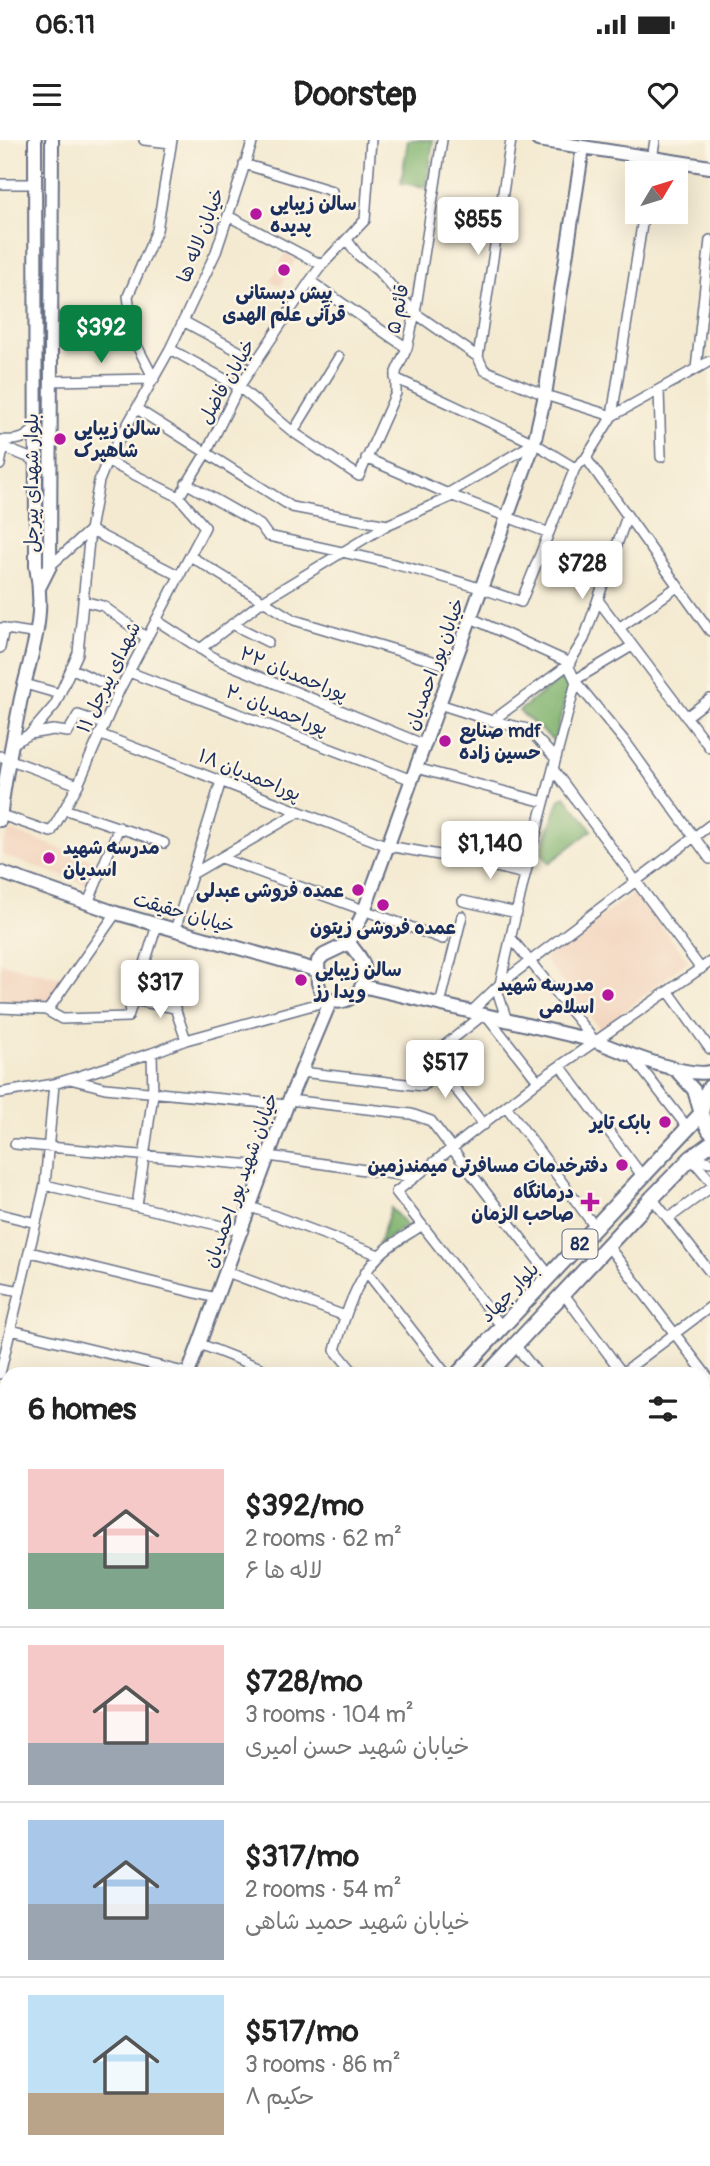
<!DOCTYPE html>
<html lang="en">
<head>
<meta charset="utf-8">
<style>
	:root { --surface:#fff; --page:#f6f6f6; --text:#222; --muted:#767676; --line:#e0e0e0; --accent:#0b8043 }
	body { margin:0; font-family:Pangolin,"Playpen Sans Arabic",sans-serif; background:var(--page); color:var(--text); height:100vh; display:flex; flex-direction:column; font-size:26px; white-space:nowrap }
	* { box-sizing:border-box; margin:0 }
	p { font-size:23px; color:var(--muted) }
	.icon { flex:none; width:38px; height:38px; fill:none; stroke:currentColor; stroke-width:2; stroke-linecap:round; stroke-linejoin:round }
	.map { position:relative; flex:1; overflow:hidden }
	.sheet { position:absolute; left:0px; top:1227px; width:710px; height:800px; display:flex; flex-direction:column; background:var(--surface); border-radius:21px 21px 0 0; box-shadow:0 7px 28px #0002 }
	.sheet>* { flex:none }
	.needle { width:46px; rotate:52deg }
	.buttons { position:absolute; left:625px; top:21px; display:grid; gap:14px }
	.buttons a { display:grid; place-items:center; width:63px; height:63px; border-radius:0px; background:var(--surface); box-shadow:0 7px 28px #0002; font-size:35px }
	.price { position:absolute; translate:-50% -60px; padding:0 16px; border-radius:7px; background:#fff; color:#222; font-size:23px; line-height:46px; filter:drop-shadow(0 2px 4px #0008) }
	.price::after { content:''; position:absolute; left:50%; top:42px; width:21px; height:16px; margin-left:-10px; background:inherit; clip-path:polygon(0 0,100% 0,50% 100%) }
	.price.current { background:var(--accent); color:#fff }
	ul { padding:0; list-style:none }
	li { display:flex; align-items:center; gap:21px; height:175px; padding:0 28px }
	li+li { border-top:2px solid var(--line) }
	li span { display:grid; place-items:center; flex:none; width:196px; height:140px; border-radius:0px; color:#555 }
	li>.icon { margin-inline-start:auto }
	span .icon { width:84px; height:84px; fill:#fffc; stroke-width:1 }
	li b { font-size:30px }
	h2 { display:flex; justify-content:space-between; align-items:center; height:84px; padding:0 28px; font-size:30px }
	.status { display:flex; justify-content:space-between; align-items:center; height:49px; padding:0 35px; background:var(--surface); direction:ltr }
	.status svg { height:19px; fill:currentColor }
	header { display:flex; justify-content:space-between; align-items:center; height:91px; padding:0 28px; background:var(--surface); font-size:32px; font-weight:700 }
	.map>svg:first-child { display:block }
</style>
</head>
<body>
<div class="status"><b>06:11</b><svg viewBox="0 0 49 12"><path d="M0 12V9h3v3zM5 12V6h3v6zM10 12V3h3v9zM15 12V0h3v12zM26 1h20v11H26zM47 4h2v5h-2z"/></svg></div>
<header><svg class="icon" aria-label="menu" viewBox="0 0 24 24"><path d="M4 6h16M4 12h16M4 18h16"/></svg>Doorstep<svg class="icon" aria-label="heart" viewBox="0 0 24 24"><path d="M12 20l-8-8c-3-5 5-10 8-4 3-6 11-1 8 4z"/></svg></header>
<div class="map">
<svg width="710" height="2026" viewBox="0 0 710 2026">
	<rect width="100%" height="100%" fill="#fcf5e5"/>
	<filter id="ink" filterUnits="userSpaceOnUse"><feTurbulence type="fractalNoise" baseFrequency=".0143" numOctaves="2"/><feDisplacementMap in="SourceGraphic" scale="14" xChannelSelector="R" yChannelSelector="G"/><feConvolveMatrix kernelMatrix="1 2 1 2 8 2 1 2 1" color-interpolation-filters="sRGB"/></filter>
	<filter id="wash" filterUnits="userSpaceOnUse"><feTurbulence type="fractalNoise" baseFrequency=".00686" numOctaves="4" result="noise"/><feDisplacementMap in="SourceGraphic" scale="28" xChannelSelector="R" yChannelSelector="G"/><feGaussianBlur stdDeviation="1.57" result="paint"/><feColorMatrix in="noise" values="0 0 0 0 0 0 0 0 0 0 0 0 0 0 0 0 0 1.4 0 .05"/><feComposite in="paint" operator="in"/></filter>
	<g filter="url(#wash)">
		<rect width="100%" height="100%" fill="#f4ead1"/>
		<path fill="#f2d4be" d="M286,112L296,119L281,146L271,141Z
			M10,690L95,721L88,745L2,715V706Z
			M635,752L688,821L600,890L544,819Z
			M0,823L63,838L43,870L0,862Z
			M312,2020H375L353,2026H317Z"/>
		<path fill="#a2d281" stroke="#5e8070" stroke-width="2" d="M7,1760V1838L0,1829V1766Z"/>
		<path fill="#81b46f" stroke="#4e7266" stroke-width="2" d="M408,0H433L427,47L401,43Z
			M560,539L569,546L554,601L519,571Z
			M565,656L592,690L549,723L541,711L560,659Z
			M391,1068L406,1085L378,1106Z"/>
	</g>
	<g filter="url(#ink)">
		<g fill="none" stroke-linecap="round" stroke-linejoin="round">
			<g stroke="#677086" stroke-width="12">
				<path id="street" d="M144,0L171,3
					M511,0L478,217L484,230L545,255L612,276L644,72
					M244,24L332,51
					M650,33L655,0
					M0,44H36
					M228,76L322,125
					M347,100L358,115L378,131L415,173L478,217
					M310,141L407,208
					M183,181L257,221
					M170,209L239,247L293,292L359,336L396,253V232L407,208L415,173L442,0
					M696,229L710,100
					M395,238L534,303L575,328
					M50,241L154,239L134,200L128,156L157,90L172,0
					M659,250L661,317
					M137,269L292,367L387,385
					M293,292L339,217
					M0,300C16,301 26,300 36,287
					M0,306L35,320
					M366,318L453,356L549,393
					M586,318L710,491
					M0,325L3,309
					M186,343L260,385L268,396C353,414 439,432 521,462L575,328L586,318L612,276L710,221
					M447,354L534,303
					M179,357L206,313L239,247L310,141L322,125L365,80L371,0
					M627,376L584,499L568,525L576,542L627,604L710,719
					M90,390L180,436
					M190,416L294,480L453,527
					M50,426L90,390
					M598,460L710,608
					M83,461L103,466L147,498
					M471,478L570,523
					M156,480L216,519L425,605
					M232,484L268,502
					M0,488L38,494
					M619,488L677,447
					M0,508L4,488
					M200,509L264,460L387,385L453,356
					M71,528L119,551
					M129,532L412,640
					M575,540L632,506
					M25,544L60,554
					M439,564L492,581L528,589L555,618
					M686,577L710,559
					M492,581L568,525
					M30,594L53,590L68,592L78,575L104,584
					M99,594L388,706L462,719L525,734
					M12,604L30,594L55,565L78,513L90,390L99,341L107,321L170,209L216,112L253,0
					M0,616L78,645
					M416,628L544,662
					M553,629L701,829
					M64,669L164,703
					M1,675L51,692L78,645L119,551L205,387L179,357L107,321
					M221,718L443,799
					M194,733L299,672
					M463,761L517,773
					M88,763L119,687
					M175,790L221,641
					M511,798L594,900
					M669,852L710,909
					M133,860L175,868L186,900
					M440,864L462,776
					M0,868L48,870L116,773
					M46,870L62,879L128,877L157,785
					M472,871L500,844L710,685
					M483,875L430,917L484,985
					M487,876L538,941
					M507,881L498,853L500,844L524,739L576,542
					M631,915L688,988
					M561,927L643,1037
					M301,932L423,946L440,931
					M70,939L105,948L287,965
					M0,953L54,944L152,913L186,900L331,860
					M289,960L411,974L431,981L550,1136
					M506,966L595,1087
					M15,1004L265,1026
					M269,1016L413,1037
					M691,1018L710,1040
					M691,1018L710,1022
					M45,1045L243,1091
					M652,1058L710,1132
					M137,1066L153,954L152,913
					M251,1067L379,1115
					M0,1074L36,1083
					M669,1078L710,1048
					M608,1106L710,1240
					M30,1112L216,1158
					M366,1131L446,1234
					M227,1132L345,1176
					M0,1147L20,1151
					M563,1153L623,1234
					M502,1187L396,1052L538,941L710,822
					M11,1190L188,1233
					M200,1204L276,1234
					M515,1205L538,1234
					M0,1234L45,1045L54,944
					M355,1234L335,1210C344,1179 355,1141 378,1117C389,1104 408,1095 422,1085
					M621,1234L710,1167
					M0,1271L7,1273
					M0,1306L7,1308
					M704,1331L710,1326
					M0,1388H7
					M704,1398L710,1407
					M704,1518L710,1513
					M704,1579L710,1587
					M704,1695L710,1704
					M704,1763L710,1758
					M704,1806L710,1815
					M0,1839L7,1848
					M704,1929L710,1938
					M135,2020L140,2026
					M224,2020L229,2026
					M305,2020L310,2026
					M597,2020L602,2026
					M685,2020L689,2026"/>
			</g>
			<g stroke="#677086" stroke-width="16">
				<path id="secondary" d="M538,0L710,27
					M40,446L50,426L52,0
					M0,680C4,639 13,599 21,558C32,510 46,478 36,426L35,0
					M0,732L116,773L319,831
					M349,803L364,771L534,303L545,255L583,7
					M349,803C354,810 363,819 364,827C370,860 326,877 318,843C317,836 319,828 318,821L324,815Z
					M362,846L595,901C620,911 685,938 710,932
					M674,928L694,950L701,974
					M188,1234L287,965L331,860
					M704,1899L710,1894
					M704,1919L710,1914
					M0,1961L7,1970
					M42,2020L47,2026
					M383,2026L400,2020
					M439,2026L457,2020"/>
			</g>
			<g stroke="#677086" stroke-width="18">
				<path id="primary" d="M710,947L704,957L701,974L710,991
					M458,1234L701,974
					M488,1234L652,1058L691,1018L710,1004
					M0,1401L7,1413
					M0,1458L7,1471
					M0,1728L7,1721
					M0,1756L7,1749"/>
			</g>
			<use href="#street" stroke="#fff" stroke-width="9"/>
			<use href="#secondary" stroke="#fff" stroke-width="12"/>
			<use href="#primary" stroke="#fff" stroke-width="14"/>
		</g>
	</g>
	<g fill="#b5179e" stroke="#fcf5e5" stroke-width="2.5">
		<circle cx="256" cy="74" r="7"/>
		<circle cx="284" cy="130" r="7"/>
		<circle cx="60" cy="299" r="7"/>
		<circle cx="445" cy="601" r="7"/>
		<circle cx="49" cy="718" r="7"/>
		<circle cx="358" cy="750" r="7"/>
		<circle cx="383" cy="765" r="7"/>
		<circle cx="301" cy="840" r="7"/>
		<circle cx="608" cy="855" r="7"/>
		<circle cx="665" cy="982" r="7"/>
		<circle cx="622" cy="1025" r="7"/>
		<path d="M586.5 1051.5h7v7h7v7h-7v7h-7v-7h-7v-7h7z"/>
	</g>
	<g text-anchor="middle" stroke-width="5" stroke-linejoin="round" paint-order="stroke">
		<rect fill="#fcf5e5" stroke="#5e6a86" stroke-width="2" x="562.5" y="1089.5" width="35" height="29" rx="5"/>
		<g font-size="18" font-weight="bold" fill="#1b2f5e">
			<text x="580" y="1110">82</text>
		</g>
		<g font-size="19" font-weight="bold" fill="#1b2f5e" stroke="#fcf5e5" text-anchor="start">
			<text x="270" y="70">سالن زیبایی<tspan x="270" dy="22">پدیده</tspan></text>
			<text x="284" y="159" text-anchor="middle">پیش دبستانی<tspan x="284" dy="22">قرآنی علم الهدی</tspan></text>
			<text x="74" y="295">سالن زیبایی<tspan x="74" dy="22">شاهپرک</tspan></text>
			<text x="459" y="597">صنایع mdf<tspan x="459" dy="22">حسین زاده</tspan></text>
			<text x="63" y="714">مدرسه شهید<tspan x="63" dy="22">اسدیان</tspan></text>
			<text x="344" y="757" text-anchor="end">عمده فروشی عبدلی</text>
			<text x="383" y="794" text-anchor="middle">عمده فروشی زیتون</text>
			<text x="315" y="836">سالن زیبایی<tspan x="315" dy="22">ویدا رز</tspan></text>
			<text x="594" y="851" text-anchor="end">مدرسه شهید<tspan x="594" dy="22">اسلامی</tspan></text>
			<text x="651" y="989" text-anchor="end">بابک تایر</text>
			<text x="608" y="1032" text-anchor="end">دفترخدمات مسافرتی میمندزمین</text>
			<text x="574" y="1058" text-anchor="end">درمانگاه<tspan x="574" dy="22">صاحب الزمان</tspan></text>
		</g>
		<g font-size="19" fill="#1b2f5e" stroke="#fcf5e5">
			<text transform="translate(200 95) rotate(-69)" y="7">خیابان لاله ها</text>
			<text transform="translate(397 169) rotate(-79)" y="7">قائم ۵</text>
			<text transform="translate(226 241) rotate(-60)" y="7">خیابان فاضل</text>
			<text transform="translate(31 343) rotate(-90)" y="7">بلوار شهدای پیرجل</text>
			<text transform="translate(434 524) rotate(-70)" y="7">خیابان پور احمدیان</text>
			<text transform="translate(294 533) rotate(22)" y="7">پوراحمدیان ۲۲</text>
			<text transform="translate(108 537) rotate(-64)" y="7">شهدای پیرجل ۱۱</text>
			<text transform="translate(277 569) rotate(21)" y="7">پوراحمدیان ۲۰</text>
			<text transform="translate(250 634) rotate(22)" y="7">پوراحمدیان ۱۸</text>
			<text transform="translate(184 772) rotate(16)" y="7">خیابان حقیقت</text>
			<text transform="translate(240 1040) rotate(-70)" y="7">خیابان شهید پور احمدیان</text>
			<text transform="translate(509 1152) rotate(-46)" y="7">بلوار جهاد</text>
		</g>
	</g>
</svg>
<div class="buttons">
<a><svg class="needle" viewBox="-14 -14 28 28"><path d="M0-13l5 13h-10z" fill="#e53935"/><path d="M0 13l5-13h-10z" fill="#767676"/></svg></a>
</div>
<b class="price" style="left:478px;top:117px">$855</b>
<b class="price current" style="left:101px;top:225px">$392</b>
<b class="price" style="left:582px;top:461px">$728</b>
<b class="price" style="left:490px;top:741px">$1,140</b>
<b class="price" style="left:160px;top:880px">$317</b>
<b class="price" style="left:445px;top:960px">$517</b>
<section class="sheet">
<h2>6 homes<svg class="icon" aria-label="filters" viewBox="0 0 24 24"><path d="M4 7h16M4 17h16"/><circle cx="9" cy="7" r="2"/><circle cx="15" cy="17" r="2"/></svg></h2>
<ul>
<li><span style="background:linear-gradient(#f6c9c9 60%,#7fa58c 0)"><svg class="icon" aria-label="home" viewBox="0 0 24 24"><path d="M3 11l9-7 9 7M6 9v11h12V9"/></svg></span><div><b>$392/mo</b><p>2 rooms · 62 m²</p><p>لاله ها ۶</p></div></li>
<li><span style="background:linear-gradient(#f6c9c9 70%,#9aa5b1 0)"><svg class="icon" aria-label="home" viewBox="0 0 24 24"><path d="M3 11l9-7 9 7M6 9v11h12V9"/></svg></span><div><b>$728/mo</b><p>3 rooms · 104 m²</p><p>خیابان شهید حسن امیری</p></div></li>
<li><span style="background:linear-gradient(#a9c7e8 60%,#9aa5b1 0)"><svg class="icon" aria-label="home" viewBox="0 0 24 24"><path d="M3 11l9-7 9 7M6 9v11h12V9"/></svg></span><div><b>$317/mo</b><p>2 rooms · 54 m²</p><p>خیابان شهید حمید شاهی</p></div></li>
<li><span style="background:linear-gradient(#bfe0f5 70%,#b9a48a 0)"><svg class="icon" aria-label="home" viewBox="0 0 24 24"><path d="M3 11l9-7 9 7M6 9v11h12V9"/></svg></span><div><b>$517/mo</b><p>3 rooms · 86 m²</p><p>حکیم ۸</p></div></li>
</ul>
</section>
</div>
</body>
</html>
